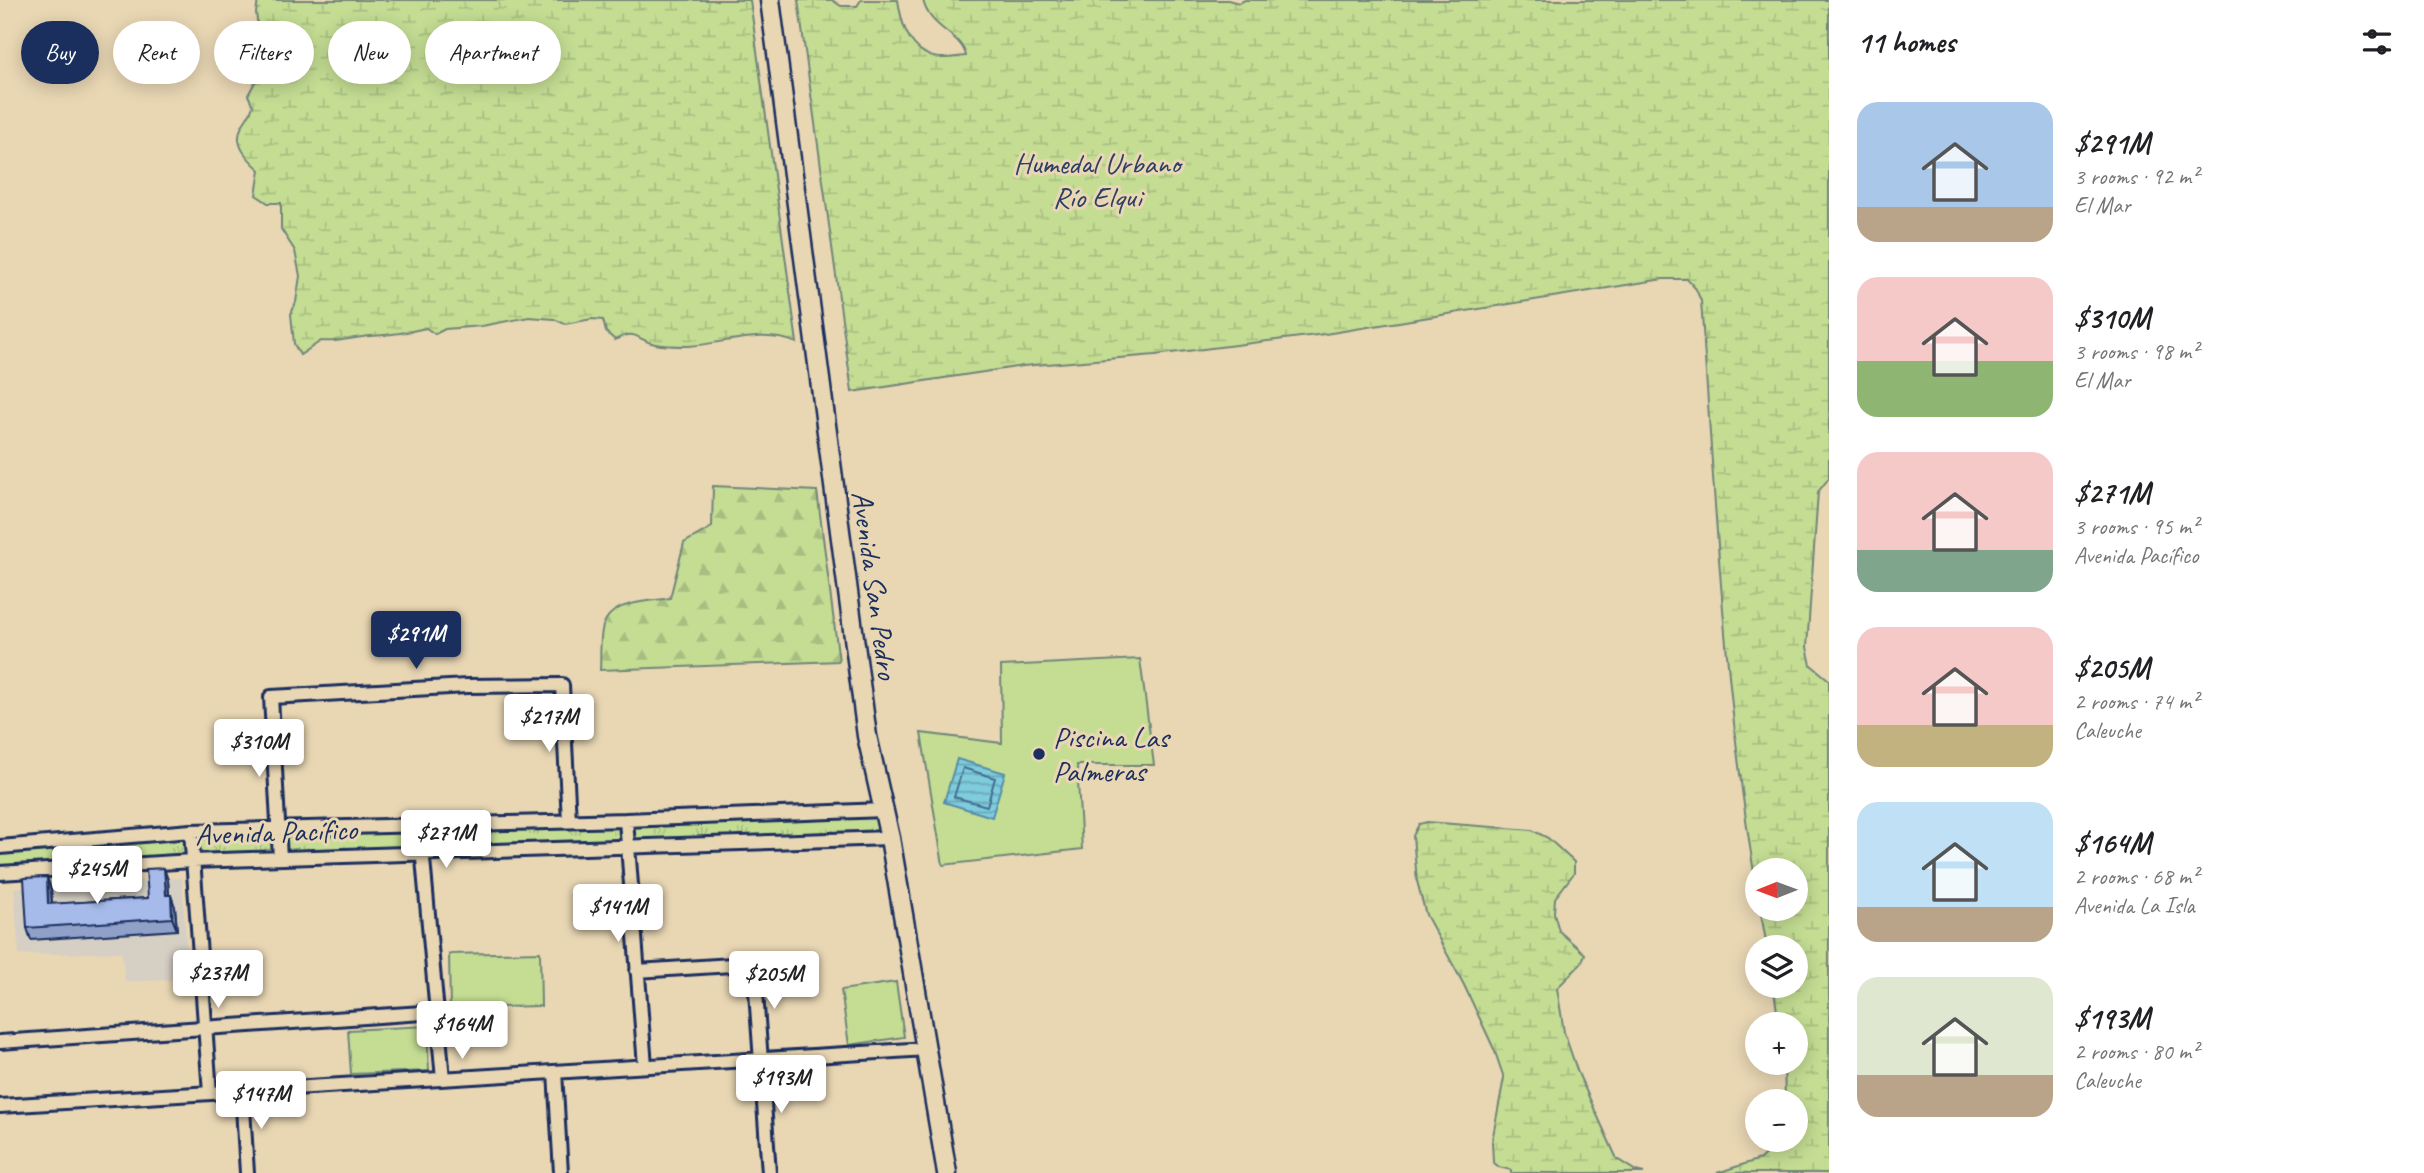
<!DOCTYPE html>
<html lang="en">
<head>
<meta charset="utf-8">
<style>
	:root { --surface:#fff; --page:#f6f6f6; --text:#202124; --muted:#757577; --accent:#1b2f5e }
	body { margin:0; font-family:Caveat,sans-serif; background:var(--page); color:var(--text); height:100vh; display:flex; flex-direction:column; font-size:26px; white-space:nowrap }
	* { box-sizing:border-box; margin:0 }
	p { font-size:23px; color:var(--muted) }
	.icon { flex:none; width:38px; height:38px; fill:none; stroke:currentColor; stroke-width:2; stroke-linecap:round; stroke-linejoin:round }
	.map { position:relative; flex:1; overflow:hidden }
	.drawer { display:flex; flex-direction:column; background:var(--surface); width:595px }
	.drawer>* { flex:none }
	.hud { position:absolute; left:21px; top:21px; width:665px; height:63px; display:flex; gap:14px }
	.needle { width:46px; rotate:269deg }
	.fabs { position:absolute; left:1745px; top:858px; display:grid; gap:14px }
	.fabs a { display:grid; place-items:center; width:63px; height:63px; border-radius:50%; background:var(--surface); box-shadow:0 4px 18px #0003; font-size:35px }
	.price { position:absolute; translate:-50% -60px; padding:0 16px; border-radius:7px; background:#fff; color:#222; font-size:23px; line-height:46px; filter:drop-shadow(0 2px 4px #0008) }
	.price::after { content:''; position:absolute; left:50%; top:42px; width:21px; height:16px; margin-left:-10px; background:inherit; clip-path:polygon(0 0,100% 0,50% 100%) }
	.price.current { background:var(--accent); color:#fff }
	ul { padding:0; list-style:none }
	li { display:flex; align-items:center; gap:21px; height:175px; padding:0 28px }
	li span { display:grid; place-items:center; flex:none; width:196px; height:140px; border-radius:21px; color:#555 }
	li>.icon { margin-inline-start:auto }
	span .icon { width:84px; height:84px; fill:#fffc; stroke-width:1 }
	li b { font-size:30px }
	h2 { display:flex; justify-content:space-between; align-items:center; height:84px; padding:0 28px; font-size:30px }
	.pill { padding:0 24px; border-radius:32px; background:var(--surface); box-shadow:0 4px 18px #0003; font-size:24px; line-height:63px }
	.pill.current { background:var(--accent); color:#fff }
	main { display:flex; flex:1; min-height:0 }
	.map>svg:first-child { display:block }
</style>
</head>
<body>
<main>
<div class="map">
<svg width="1829" height="1173" viewBox="0 0 1829 1173">
	<defs>
		<pattern id="grass-tufts" width="24" height="20" patternUnits="userSpaceOnUse" patternTransform="scale(1.75)"><rect width="24" height="20" fill="#c4dd93"/><path d="M3 7l-1-3M5 7V3M7 7l1-3M15 17l-1-3M17 17v-4M19 17l1-3" fill="none" stroke="#a8be81"/></pattern>
		<pattern id="forest-firs" width="22" height="20" patternUnits="userSpaceOnUse" patternTransform="scale(1.75)"><rect width="22" height="20" fill="#c4dd93"/><path d="M5 1l3.5 6h-7zM16 11l3.5 6h-7z" fill="#a8be81"/></pattern>
		<pattern id="wetland-marsh" width="20" height="14" patternUnits="userSpaceOnUse" patternTransform="scale(1.75)"><rect width="20" height="14" fill="#c4dd93"/><path d="M1 5h8M5 5V1M11 12h8M15 12V8" fill="none" stroke="#a8be81"/></pattern>
		<pattern id="water-rules" width="6" height="5" patternUnits="userSpaceOnUse" patternTransform="scale(1.75)"><rect width="6" height="5" fill="#7fccdd"/><path d="M0 2.5h6" fill="none" stroke="#67a6b6"/></pattern>
	</defs>
	<rect width="100%" height="100%" fill="#e9d7b4"/>
	<filter id="ink" filterUnits="userSpaceOnUse"><feTurbulence type="fractalNoise" baseFrequency=".0143" numOctaves="2"/><feDisplacementMap in="SourceGraphic" scale="14" xChannelSelector="R" yChannelSelector="G"/><feConvolveMatrix kernelMatrix="1 2 1 2 8 2 1 2 1" color-interpolation-filters="sRGB"/></filter>
	<g filter="url(#ink)">
		<path fill="#d5cfc4" d="M182,878L188,979L125,982L122,952L19,955L14,888Z"/>
		<path fill="url(#grass-tufts)" stroke="#708678" stroke-width="2" d="M879,816L883,832L192,855L0,868V852L191,837L627,826Z"/>
		<path fill="url(#forest-firs)" stroke="#708678" stroke-width="2" d="M713,486L817,491L839,661L600,670C601,657 599,639 603,626C611,600 649,602 670,598L684,543L712,527Z"/>
		<path fill="url(#wetland-marsh)" stroke="#708678" stroke-width="2" d="M258,0H750L797,343C762,328 725,344 688,346C678,346 665,346 655,344C635,340 638,328 615,340L606,332L603,320L592,319L565,324L554,319L529,317L482,326L445,329L435,334L426,328C405,333 392,335 371,336C353,337 338,343 321,341L300,355L294,344L291,314L296,302L300,276L295,251L281,229V203H268L256,195L260,170C248,159 232,144 242,126C246,119 250,115 253,106L248,95L260,73L259,61L261,50L256,13Z
			M798,0H832L841,6H857L861,0H898C901,20 906,43 926,54C937,61 954,57 966,56C962,34 929,29 923,0H1228L1239,3L1245,0H1829V478L1818,492L1807,647L1811,665L1829,680V1173H1717L1760,1159L1782,1139H1796V1101H1785L1784,1062H1796V1024H1779L1773,985H1796V947H1767L1760,908H1796V870H1757V891C1724,696 1715,497 1701,301L1696,289L1687,279H1663L1325,334L1155,355L1023,366L852,392Z
			M1427,822L1532,830L1548,838L1574,862V873L1555,898L1554,913L1559,931L1585,954L1581,964L1557,988L1564,1032L1578,1073L1617,1159L1636,1171L1644,1173H1511V1170L1499,1167L1493,1162L1492,1141L1504,1078L1494,1049L1464,985L1426,915L1417,881L1413,836L1419,824Z"/>
		<path fill="#c4dd93" stroke="#708678" stroke-width="2" d="M1140,659L1154,765H1077L1082,849L943,865L921,733L1002,743L1001,666Z
			M540,952L541,1006L450,1008L449,954Z
			M896,982L904,1037L849,1045L841,990Z
			M427,1026L429,1071L351,1074L348,1030Z"/>
		<path fill="url(#water-rules)" stroke="#578daa" stroke-width="2" d="M957,759L1005,773L992,817L944,802Z"/>
		<g fill="none" stroke-linecap="round" stroke-linejoin="round">
			<path stroke="#436e91" stroke-width="2" d="M963,768L995,778L987,806L954,797Z"/>
			<g stroke="#1b2f5e" stroke-width="18">
				<path id="street" d="M626,820L645,1066
					M420,826L443,1079
					M191,831L210,1093
					M0,847L191,831L626,820L884,810
					M280,858L271,697L467,686L562,685L569,821
					M0,873L192,861L890,838
					M754,964L769,1173
					M637,971L794,961
					M0,1042L437,1012
					M555,1072L561,1173
					M242,1091L247,1173
					M0,1106L927,1049"/>
			</g>
			<g stroke="#1b2f5e" stroke-width="23">
				<path id="secondary" d="M770,0L867,736L890,838L947,1173"/>
			</g>
			<use href="#street" stroke="#e9d7b4" stroke-width="12"/>
			<use href="#secondary" stroke="#e9d7b4" stroke-width="18"/>
		</g>
		<path fill="#90a1c9" stroke="#1b2f5e" stroke-width="2" d="M168,880L169,895L175,907L177,930L31,940L27,928L51,889L52,904L148,898Z"/>
		<path fill="#7583a4" stroke="#1b2f5e" stroke-width="2" d="M164,868L168,880L170,908L166,895Z
			M47,877L51,889L53,917L48,904Z
			M171,895L175,907L177,930L172,918Z"/>
		<path fill="#a7bbea" stroke="#1b2f5e" stroke-width="2" d="M164,868L166,895H171L172,918L27,928L24,878L47,877L48,904L148,898L146,869Z"/>
	</g>
	<circle fill="#1b2f5e" stroke="#e9d7b4" stroke-width="2.5" cx="1039" cy="754" r="7"/>
	<g text-anchor="middle" stroke-width="6" stroke-linejoin="round" paint-order="stroke">
		<g font-size="30" fill="#2c4063" stroke="#e9d7b4">
			<text x="1097" y="173">Humedal Urbano<tspan x="1097" dy="34">Río Elqui</tspan></text>
		</g>
		<g font-size="30" fill="#1b2f5e" stroke="#e9d7b4">
			<text transform="translate(875 585) rotate(82)" y="10">Avenida San Pedro</text>
			<text transform="translate(276 832) rotate(-2)" y="10">Avenida Pacífico</text>
		</g>
		<g font-size="30" fill="#1b2f5e" stroke="#e9d7b4" text-anchor="start">
			<text x="1053" y="747">Piscina Las<tspan x="1053" dy="34">Palmeras</tspan></text>
		</g>
	</g>
</svg>
<div class="fabs">
<a><svg class="needle" viewBox="-14 -14 28 28"><path d="M0-13l5 13h-10z" fill="#e53935"/><path d="M0 13l5-13h-10z" fill="#757577"/></svg></a>
<a><svg class="icon" aria-label="layers" viewBox="0 0 24 24"><path d="M12 4l9 5-9 5-9-5zM3 14l9 5 9-5"/></svg></a>
<a>+</a>
<a>−</a>
</div>
<b class="price current" style="left:416px;top:671px">$291M</b>
<b class="price" style="left:549px;top:754px">$217M</b>
<b class="price" style="left:259px;top:779px">$310M</b>
<b class="price" style="left:446px;top:870px">$271M</b>
<b class="price" style="left:97px;top:906px">$245M</b>
<b class="price" style="left:618px;top:944px">$141M</b>
<b class="price" style="left:218px;top:1010px">$237M</b>
<b class="price" style="left:774px;top:1011px">$205M</b>
<b class="price" style="left:462px;top:1061px">$164M</b>
<b class="price" style="left:781px;top:1115px">$193M</b>
<b class="price" style="left:261px;top:1131px">$147M</b>
<div class="hud">
<a class="pill current">Buy</a>
<a class="pill">Rent</a>
<a class="pill">Filters</a>
<a class="pill">New</a>
<a class="pill">Apartment</a>
</div>
</div>
<section class="drawer">
<h2>11 homes<svg class="icon" aria-label="filters" viewBox="0 0 24 24"><path d="M4 7h16M4 17h16"/><circle cx="9" cy="7" r="2"/><circle cx="15" cy="17" r="2"/></svg></h2>
<ul>
<li><span style="background:linear-gradient(#a9c7e8 75%,#b9a48a 0)"><svg class="icon" aria-label="home" viewBox="0 0 24 24"><path d="M3 11l9-7 9 7M6 9v11h12V9"/></svg></span><div><b>$291M</b><p>3 rooms · 92 m²</p><p>El Mar</p></div></li>
<li><span style="background:linear-gradient(#f6c9c9 60%,#8fb573 0)"><svg class="icon" aria-label="home" viewBox="0 0 24 24"><path d="M3 11l9-7 9 7M6 9v11h12V9"/></svg></span><div><b>$310M</b><p>3 rooms · 98 m²</p><p>El Mar</p></div></li>
<li><span style="background:linear-gradient(#f6c9c9 70%,#7fa58c 0)"><svg class="icon" aria-label="home" viewBox="0 0 24 24"><path d="M3 11l9-7 9 7M6 9v11h12V9"/></svg></span><div><b>$271M</b><p>3 rooms · 95 m²</p><p>Avenida Pacífico</p></div></li>
<li><span style="background:linear-gradient(#f6c9c9 70%,#c2b280 0)"><svg class="icon" aria-label="home" viewBox="0 0 24 24"><path d="M3 11l9-7 9 7M6 9v11h12V9"/></svg></span><div><b>$205M</b><p>2 rooms · 74 m²</p><p>Caleuche</p></div></li>
<li><span style="background:linear-gradient(#bfe0f5 75%,#b9a48a 0)"><svg class="icon" aria-label="home" viewBox="0 0 24 24"><path d="M3 11l9-7 9 7M6 9v11h12V9"/></svg></span><div><b>$164M</b><p>2 rooms · 68 m²</p><p>Avenida La Isla</p></div></li>
<li><span style="background:linear-gradient(#dfe7d0 70%,#b9a48a 0)"><svg class="icon" aria-label="home" viewBox="0 0 24 24"><path d="M3 11l9-7 9 7M6 9v11h12V9"/></svg></span><div><b>$193M</b><p>2 rooms · 80 m²</p><p>Caleuche</p></div></li>
</ul>
</section>
</main>
</body>
</html>
